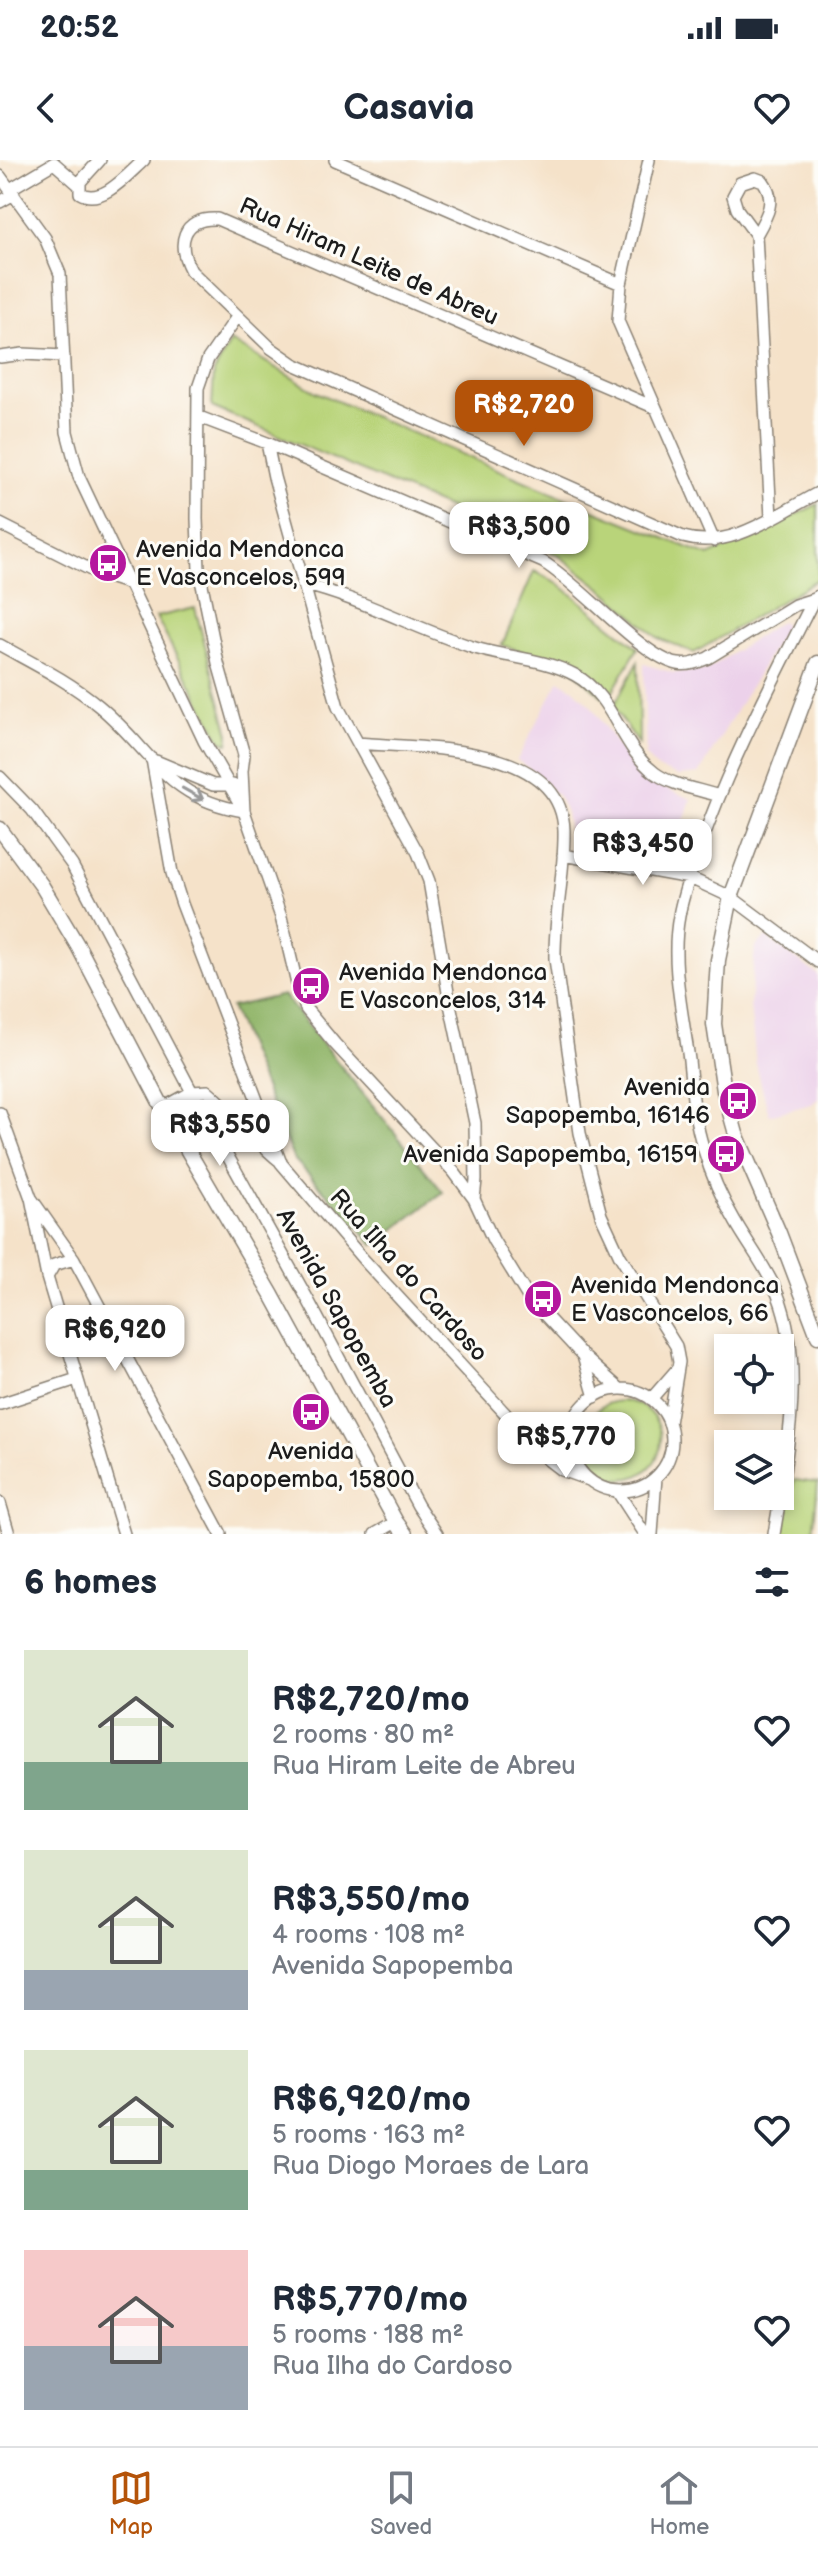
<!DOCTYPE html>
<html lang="en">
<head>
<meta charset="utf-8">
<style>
	:root { --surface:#fff; --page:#f6f6f7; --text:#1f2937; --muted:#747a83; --line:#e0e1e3; --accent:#b45309 }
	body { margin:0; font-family:"Balsamiq Sans",sans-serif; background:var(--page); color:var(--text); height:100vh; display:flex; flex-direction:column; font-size:30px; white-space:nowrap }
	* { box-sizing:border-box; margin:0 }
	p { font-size:26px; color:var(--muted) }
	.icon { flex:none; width:44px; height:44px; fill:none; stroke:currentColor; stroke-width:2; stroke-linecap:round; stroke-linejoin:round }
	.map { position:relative; height:1374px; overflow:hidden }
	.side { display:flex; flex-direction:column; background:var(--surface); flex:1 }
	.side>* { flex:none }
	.buttons { position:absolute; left:714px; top:1174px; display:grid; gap:16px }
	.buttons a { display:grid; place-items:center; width:80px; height:80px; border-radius:0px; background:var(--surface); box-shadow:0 4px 12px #0003; font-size:40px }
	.price { position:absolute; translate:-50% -68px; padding:0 18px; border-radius:16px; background:#fff; color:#222; font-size:26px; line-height:52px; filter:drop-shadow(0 2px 4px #0008) }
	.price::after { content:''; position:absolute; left:50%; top:48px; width:24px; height:18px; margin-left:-12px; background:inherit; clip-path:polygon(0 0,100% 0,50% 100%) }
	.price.active { background:var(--accent); color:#fff }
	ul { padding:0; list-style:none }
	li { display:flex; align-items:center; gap:24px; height:200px; padding:0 24px }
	li span { display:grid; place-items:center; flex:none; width:224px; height:160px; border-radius:0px; color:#555 }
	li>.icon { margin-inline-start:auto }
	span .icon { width:96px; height:96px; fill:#fffc; stroke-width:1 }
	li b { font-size:34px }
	h2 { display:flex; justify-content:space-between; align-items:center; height:96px; padding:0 24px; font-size:34px }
	.status { display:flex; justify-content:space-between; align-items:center; height:56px; padding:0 40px; background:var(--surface); direction:ltr }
	.status svg { height:22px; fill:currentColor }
	header { display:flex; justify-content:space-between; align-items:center; height:104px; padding:0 24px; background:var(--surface); font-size:36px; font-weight:700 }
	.menu { display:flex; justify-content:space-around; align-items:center; height:112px; border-top:2px solid var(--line); background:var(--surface); font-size:22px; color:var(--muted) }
	.menu a { display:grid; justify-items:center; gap:4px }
	.menu .active { color:var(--accent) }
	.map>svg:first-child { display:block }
</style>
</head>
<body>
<div class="status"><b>20:52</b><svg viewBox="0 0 49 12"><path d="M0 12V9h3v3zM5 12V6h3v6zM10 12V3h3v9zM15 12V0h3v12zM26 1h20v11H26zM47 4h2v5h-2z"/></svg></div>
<header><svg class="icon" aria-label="back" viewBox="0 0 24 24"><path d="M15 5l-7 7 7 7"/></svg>Casavia<svg class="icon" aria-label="heart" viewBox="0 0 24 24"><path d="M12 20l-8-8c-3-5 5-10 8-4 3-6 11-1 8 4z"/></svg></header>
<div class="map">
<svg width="818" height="1374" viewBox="0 0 818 1374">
	<rect width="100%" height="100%" fill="#fdfcf7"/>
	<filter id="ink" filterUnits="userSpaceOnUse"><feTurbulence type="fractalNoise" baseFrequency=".0125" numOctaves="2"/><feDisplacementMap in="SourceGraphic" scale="16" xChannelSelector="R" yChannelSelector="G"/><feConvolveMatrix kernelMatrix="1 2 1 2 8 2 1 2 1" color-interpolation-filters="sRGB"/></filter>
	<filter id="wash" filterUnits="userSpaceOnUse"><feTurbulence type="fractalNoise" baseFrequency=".006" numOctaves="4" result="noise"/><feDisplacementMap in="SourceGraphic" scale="32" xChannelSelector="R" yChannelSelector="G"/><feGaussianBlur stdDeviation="1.8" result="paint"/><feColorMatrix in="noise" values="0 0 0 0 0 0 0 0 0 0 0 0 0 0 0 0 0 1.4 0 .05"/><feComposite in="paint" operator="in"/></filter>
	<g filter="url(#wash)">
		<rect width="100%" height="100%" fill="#f5e2c9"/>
		<path fill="#ecd1ea" d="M781,461L786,466L699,614L679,616L657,608L646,597L644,504L674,513L707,510Z
			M559,520L574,529L591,546L634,610L654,624L691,639L671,702L579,693L571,682L566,652L558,636L534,612L517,600Z
			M766,777L818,815V938L812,944L769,955L756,904L750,845L755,787Z"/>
		<path fill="#b9d47a" stroke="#6a784b" stroke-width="2" d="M231,181L316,232L576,343L709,396L818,344V419L694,493L658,478L605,431L557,394L212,247L214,212Z
			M534,411L558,423L638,488L607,541L570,507L502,485Z
			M195,448L229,574L228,583L221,581L156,457Z
			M638,502L639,584L613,547Z
			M583 1280a39 39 0 1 1 78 0a39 39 0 1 1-78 0Z
			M794,1320L818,1323L813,1374H783Z"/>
		<path fill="#92b66a" stroke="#576943" stroke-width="2" d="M283,835L443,1032L374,1085L293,998L231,847Z"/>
	</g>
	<g filter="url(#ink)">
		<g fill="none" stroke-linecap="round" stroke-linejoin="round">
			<g stroke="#887f72" stroke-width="14">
				<path id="minor" d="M100,0L80,22V33C102,46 128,14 144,0
					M335,0L621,124
					M649,0L621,124L618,161L714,381
					M0,16L45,78L60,114L67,272L79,317L204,581L244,651L281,757L297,824L306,849L335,884L454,1012L474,1039L493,1080L528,1137L583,1196L620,1229
					M755,18L763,21C777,40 767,56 756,75L737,49L733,36L740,23Z
					M10,29L54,3L79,25
					M0,42L14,34
					M756,75L771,358
					M0,197L23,194L64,196
					M656,248L217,59C182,57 176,84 191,111L271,188L294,204L683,377C731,391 777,354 818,333
					M199,257L267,283L543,402C580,424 643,498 678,504C689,506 698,502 708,498L795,445L814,439
					M267,283L274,317L338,547L418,693L429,721L450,844L475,963L476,1020L474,1039
					M0,364L99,414L127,423
					M302,424C360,438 412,467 469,486C503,498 542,497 575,515C614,536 620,587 655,613C673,626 698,629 719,636
					M0,485C34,504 69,521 99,546C154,592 166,639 244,651L242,611L244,595L218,503L199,410L197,359L198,228L208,199L237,157
					M358,583C419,589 561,582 564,670C565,713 554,756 555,799L580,973L601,1055L620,1096L676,1186L679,1202L669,1263
					M152,599L172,713L182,744L281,1003L363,1099L548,1300L561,1310L589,1320
					M156,601L213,625H233
					M0,617L32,650L72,705L192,932L307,1138L418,1346L437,1374
					M563,695L690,718L731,737L818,802
					M163,948L192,932L208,931C234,953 254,981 281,1002
					M0,953L31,1038L47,1117L124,1374
					M31,1038L74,1099L221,1374
					M47,1117L54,1105L74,1099
					M583,1196L595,1237
					M570 1280a51 51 0 1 1 102 0a51 51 0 1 1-102 0Z
					M651,1239L678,1208
					M0,1244L77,1219
					M534,1285L576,1256
					M617,1331L645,1374
					M0,1343L9,1374
					M375,1374L396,1362
					M652,1374L656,1317
					M774,1374C786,1301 806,1206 778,1135C767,1108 749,1086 735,1061C722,1039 711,1015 704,990C694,960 692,931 689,900C683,854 670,803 679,756C683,732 692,710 700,687C730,601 773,521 814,439L818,436"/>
			</g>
			<g stroke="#887f72" stroke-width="17">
				<path id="major" d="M818,503L731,737L718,800L714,864L724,931L736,974L779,1073L818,1176
					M0,669L42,726L79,788L163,948L272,1135L396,1362L405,1374"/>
			</g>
			<use href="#minor" stroke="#fff" stroke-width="11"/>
			<use href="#major" stroke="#fff" stroke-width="14"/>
		</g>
		<defs><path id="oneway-shaft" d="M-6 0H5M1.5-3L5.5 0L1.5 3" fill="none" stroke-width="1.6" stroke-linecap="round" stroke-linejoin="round" transform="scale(2)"/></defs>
		<use stroke="#999" href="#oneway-shaft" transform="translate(193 634) rotate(29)"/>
	</g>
	<defs>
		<g id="bus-disc" transform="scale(2)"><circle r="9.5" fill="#b5179e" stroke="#fdfcf7"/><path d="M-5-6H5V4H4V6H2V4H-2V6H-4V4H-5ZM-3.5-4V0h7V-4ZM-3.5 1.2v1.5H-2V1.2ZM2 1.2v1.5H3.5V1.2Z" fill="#fff"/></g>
	</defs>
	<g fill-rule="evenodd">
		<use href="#bus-disc" x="108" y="403"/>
		<use href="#bus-disc" x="311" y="826"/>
		<use href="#bus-disc" x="738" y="941"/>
		<use href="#bus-disc" x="726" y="994"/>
		<use href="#bus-disc" x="543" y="1139"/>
		<use href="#bus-disc" x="311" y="1252"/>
	</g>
	<g text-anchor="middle" stroke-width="6" stroke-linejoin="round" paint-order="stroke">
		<g font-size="24" fill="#1c1c1c" stroke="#fdfcf7">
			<text transform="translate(369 101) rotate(24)" y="8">Rua Hiram Leite de Abreu</text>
			<text transform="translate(409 1115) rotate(48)" y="8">Rua Ilha do Cardoso</text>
			<text transform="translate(337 1148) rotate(61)" y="8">Avenida Sapopemba</text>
		</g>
		<g font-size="24" fill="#1c1c1c" stroke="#fdfcf7" text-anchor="start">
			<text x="136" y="397">Avenida Mendonca<tspan x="136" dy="28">E Vasconcelos, 599</tspan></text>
			<text x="339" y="820">Avenida Mendonca<tspan x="339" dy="28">E Vasconcelos, 314</tspan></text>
			<text x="710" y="935" text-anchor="end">Avenida<tspan x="710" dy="28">Sapopemba, 16146</tspan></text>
			<text x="698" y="1002" text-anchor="end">Avenida Sapopemba, 16159</text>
			<text x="571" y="1133">Avenida Mendonca<tspan x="571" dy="28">E Vasconcelos, 66</tspan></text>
			<text x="311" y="1299" text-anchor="middle">Avenida<tspan x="311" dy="28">Sapopemba, 15800</tspan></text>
		</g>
	</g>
</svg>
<div class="buttons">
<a><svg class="icon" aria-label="locate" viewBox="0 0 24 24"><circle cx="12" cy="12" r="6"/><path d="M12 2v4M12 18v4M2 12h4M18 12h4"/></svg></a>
<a><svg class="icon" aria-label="layers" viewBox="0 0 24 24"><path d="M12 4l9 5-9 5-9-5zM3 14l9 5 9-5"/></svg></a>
</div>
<b class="price active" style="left:524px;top:288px">R$2,720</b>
<b class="price" style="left:519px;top:410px">R$3,500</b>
<b class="price" style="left:643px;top:727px">R$3,450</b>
<b class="price" style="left:220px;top:1008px">R$3,550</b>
<b class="price" style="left:115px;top:1213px">R$6,920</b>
<b class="price" style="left:566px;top:1320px">R$5,770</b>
</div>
<section class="side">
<h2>6 homes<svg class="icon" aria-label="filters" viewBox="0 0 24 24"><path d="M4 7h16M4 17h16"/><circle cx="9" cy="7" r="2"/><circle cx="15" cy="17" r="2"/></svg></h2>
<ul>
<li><span style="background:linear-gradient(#dfe7d0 70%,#7fa58c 0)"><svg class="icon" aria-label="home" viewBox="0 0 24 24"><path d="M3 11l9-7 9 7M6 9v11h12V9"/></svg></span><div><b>R$2,720/mo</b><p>2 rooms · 80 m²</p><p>Rua Hiram Leite de Abreu</p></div><svg class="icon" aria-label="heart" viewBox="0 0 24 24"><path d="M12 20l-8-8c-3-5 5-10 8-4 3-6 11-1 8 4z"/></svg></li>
<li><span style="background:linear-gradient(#dfe7d0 75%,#9aa5b1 0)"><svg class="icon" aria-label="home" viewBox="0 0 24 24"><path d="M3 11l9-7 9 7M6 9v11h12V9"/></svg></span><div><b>R$3,550/mo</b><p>4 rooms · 108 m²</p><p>Avenida Sapopemba</p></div><svg class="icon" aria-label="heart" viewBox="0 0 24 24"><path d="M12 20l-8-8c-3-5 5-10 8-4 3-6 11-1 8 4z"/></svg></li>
<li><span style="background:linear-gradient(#dfe7d0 75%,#7fa58c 0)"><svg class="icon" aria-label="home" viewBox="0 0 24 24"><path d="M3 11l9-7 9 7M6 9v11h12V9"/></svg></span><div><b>R$6,920/mo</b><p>5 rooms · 163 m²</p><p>Rua Diogo Moraes de Lara</p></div><svg class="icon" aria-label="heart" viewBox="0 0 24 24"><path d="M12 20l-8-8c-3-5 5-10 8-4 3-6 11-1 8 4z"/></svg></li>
<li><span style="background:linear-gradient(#f6c9c9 60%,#9aa5b1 0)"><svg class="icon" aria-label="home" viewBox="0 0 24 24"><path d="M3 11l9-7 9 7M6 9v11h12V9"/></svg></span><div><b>R$5,770/mo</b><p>5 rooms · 188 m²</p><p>Rua Ilha do Cardoso</p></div><svg class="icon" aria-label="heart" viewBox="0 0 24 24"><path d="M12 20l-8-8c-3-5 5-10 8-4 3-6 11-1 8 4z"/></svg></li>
</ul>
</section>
<nav class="menu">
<a class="active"><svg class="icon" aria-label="map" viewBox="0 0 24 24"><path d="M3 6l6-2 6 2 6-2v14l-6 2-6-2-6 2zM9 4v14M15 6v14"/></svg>Map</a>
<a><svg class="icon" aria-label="saved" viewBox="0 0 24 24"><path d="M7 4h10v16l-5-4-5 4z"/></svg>Saved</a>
<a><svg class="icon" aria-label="home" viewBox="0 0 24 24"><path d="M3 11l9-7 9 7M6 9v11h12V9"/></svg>Home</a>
</nav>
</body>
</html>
